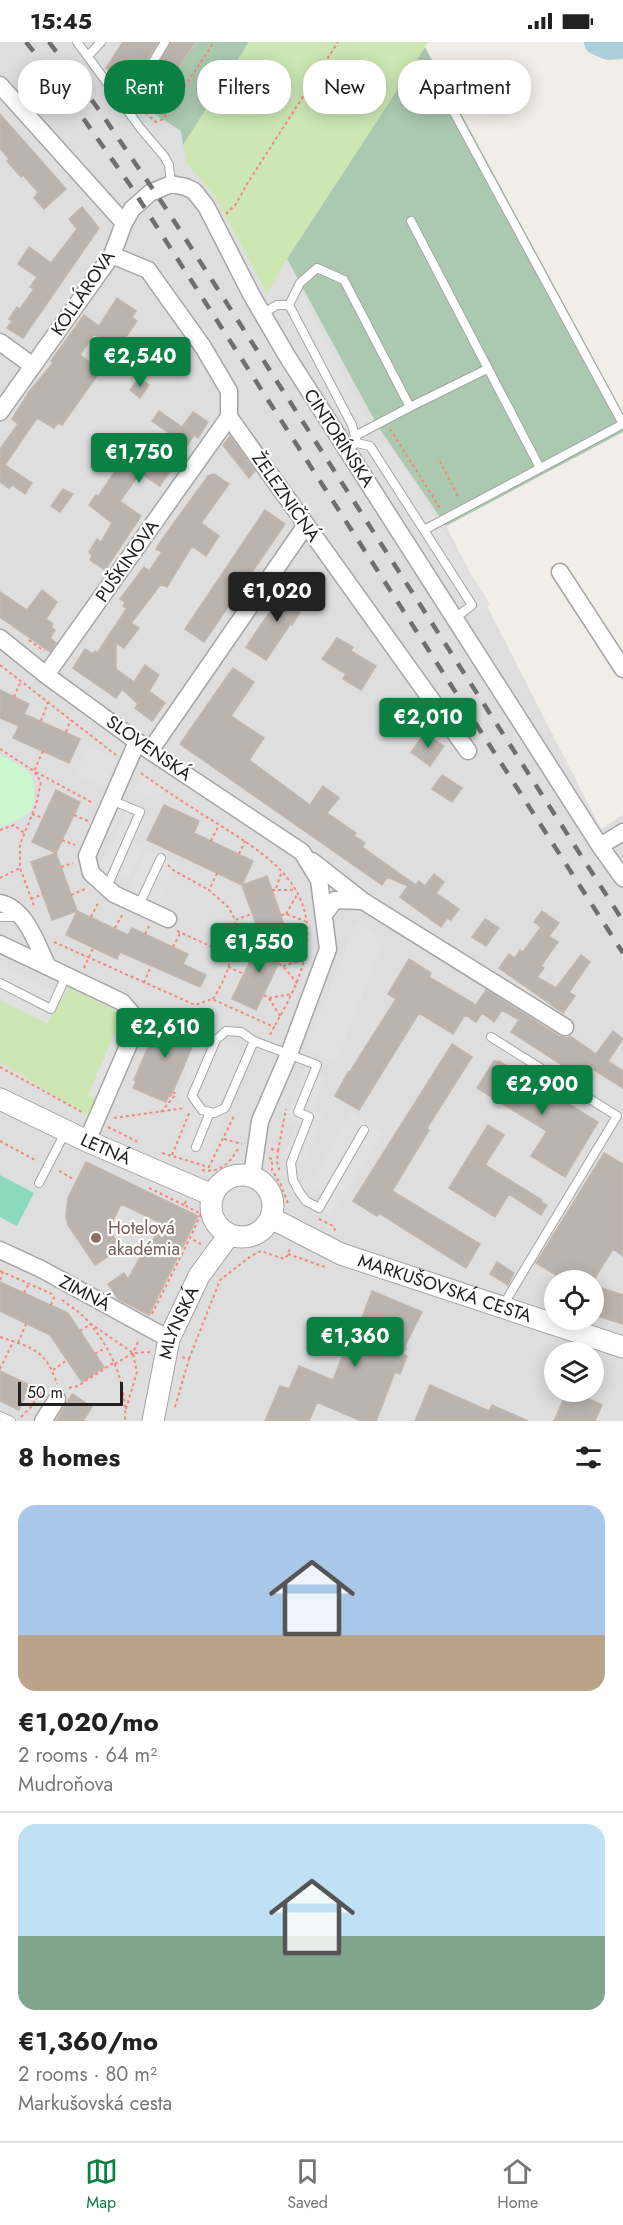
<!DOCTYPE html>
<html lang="en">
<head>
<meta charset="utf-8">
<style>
	:root { --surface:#fff; --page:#f2f2f2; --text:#222; --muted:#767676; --line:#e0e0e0; --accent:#0b8043 }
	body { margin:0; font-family:Jost,sans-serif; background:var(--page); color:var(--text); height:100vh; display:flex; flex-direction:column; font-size:22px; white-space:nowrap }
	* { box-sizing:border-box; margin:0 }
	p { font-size:20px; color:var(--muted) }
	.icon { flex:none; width:33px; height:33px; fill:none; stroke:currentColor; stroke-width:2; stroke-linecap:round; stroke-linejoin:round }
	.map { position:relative; height:1379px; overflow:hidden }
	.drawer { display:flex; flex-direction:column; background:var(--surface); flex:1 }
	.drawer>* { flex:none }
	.hud { position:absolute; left:18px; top:18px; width:588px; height:54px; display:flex; gap:12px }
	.fabs { position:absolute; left:544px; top:1228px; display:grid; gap:12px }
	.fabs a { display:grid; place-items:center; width:60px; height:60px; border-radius:50%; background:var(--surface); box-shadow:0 3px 15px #0003; font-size:30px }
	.scale { position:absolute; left:18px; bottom:15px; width:105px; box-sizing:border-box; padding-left:6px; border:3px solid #212121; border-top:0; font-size:16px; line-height:21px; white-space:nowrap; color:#212121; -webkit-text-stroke:4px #fff; paint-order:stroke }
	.price { position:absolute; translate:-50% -51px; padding:0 14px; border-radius:6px; background:var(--accent); color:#fff; font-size:20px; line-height:39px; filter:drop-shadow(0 2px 3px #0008) }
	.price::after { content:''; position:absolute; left:50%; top:36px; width:18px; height:14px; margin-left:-9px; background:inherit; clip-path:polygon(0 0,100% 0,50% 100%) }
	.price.selected { background:#222; color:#fff }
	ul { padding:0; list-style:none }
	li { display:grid; align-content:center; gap:12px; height:318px; padding:0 18px }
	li+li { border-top:2px solid var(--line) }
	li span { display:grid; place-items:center; height:186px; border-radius:18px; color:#555 }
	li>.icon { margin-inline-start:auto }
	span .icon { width:108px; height:108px; fill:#fffc; stroke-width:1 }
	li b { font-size:26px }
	h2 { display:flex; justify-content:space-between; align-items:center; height:72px; padding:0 18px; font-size:26px }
	.tag { padding:0 21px; border-radius:24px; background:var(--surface); box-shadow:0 3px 15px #0003; font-size:21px; line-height:54px }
	.tag.selected { background:var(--accent); color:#fff }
	.status { display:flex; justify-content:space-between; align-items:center; height:42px; padding:0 30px; background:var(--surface); direction:ltr }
	.status svg { height:16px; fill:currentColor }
	.tab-bar { display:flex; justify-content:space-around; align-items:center; height:84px; border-top:2px solid var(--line); background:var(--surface); font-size:16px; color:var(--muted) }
	.tab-bar a { display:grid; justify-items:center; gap:3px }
	.tab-bar .selected { color:var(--accent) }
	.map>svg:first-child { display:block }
</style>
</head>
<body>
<div class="status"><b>15:45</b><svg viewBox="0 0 49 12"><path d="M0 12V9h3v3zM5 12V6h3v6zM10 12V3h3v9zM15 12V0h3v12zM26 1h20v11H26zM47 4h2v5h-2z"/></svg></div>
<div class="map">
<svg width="623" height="1379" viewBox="0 0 623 1379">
	<rect width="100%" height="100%" fill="#f1eee9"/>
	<path fill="#dfdede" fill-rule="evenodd" d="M0,0H196L151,69L181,89L203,139L215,154L267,251L287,217L377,383L446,484L601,787L623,773V1379H0ZM555,1239H594V1278H555ZM555,1311H594V1350H555Z"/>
	<path fill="#cce7b3" d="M249,0H428L287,217L267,252L215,154L187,122L183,103Z
		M69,946L113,967L123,975L127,991L88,1074L0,1020V958L47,981Z"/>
	<path fill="#abc9b0" d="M196,0H249L183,103L181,89L150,69Z
		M425,5L623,371V390L446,484L377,383L287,217Z"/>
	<path fill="#caf7ce" d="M0,712C8,718 21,723 28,730C37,741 37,763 26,773C18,779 9,781 0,785Z"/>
	<path fill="#8cdabe" d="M0,1133L34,1151L17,1184L0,1175Z"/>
	<path fill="#e1e1e1" d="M301,250L368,379L348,390L281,260Z
		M387,400L490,562L472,574L369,411Z
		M89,704L117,718L104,746L76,732Z
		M141,734L164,745L157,759L134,748Z
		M115,761L123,767L113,790L102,789Z
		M126,769L144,782L134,800L144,805L128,838L99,825Z
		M146,806L157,811L138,850L129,846Z
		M165,816L177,821L158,864L147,858Z
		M356,881L385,897L336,1020L306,1007Z
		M0,923L61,952L47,981L0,958Z
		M118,983L128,987L98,1057L88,1053Z
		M204,991L253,1012L206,1121L177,1109L196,1064L177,1056Z
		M306,1026L326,1034L313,1068L324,1072L304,1123L284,1115L297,1082L286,1077Z
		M351,1071L383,1091L331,1175L321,1170L319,1149L309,1144Z"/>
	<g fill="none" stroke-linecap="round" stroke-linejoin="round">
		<path stroke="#acd0db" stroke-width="26" d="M597,0L609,5L623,4"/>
	</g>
	<path fill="#bbb4ae" stroke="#c2b6ac" stroke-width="1.5" d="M123,0H158L132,43L106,26Z
		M171,0H195L154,62L142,54L145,50L143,49Z
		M0,72L66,147L44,167L34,156L38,150L23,133L21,135L7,119L9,117L0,106Z
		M82,165L99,186L23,296L7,286L12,279L9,277L17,265L20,267L34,247L30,245L37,235L18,222L29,205L51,221L77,187L69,177Z
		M117,256L136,269L132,275L137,279L117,308L94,292L80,313L101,328L62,383L58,381L54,386L37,376L5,423L32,441L25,452L12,443L9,446L0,440V407L18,382L12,377L29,350L53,321L51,319L84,273L99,284Z
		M165,301L183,313L178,320L183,323L181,328L171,325L168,329L153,317L142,313L149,302L158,307Z
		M139,336L149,343L140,356L130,348Z
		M159,369L182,385L193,370L208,380L198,396L194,393L160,444L140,431L120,459L141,474L105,528L90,518L92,514L89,510L97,497L101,500L112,481L89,463L96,453L98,455L123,417L136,427L150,407L155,410L169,391L152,379Z
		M230,394L255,429L249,436L223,403Z
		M214,432L229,442L201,481L219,494L206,514L192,504L167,545L161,542L131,581L139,586L124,606L116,601V627L134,640L145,623L159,633L149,649L165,661L152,679L135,666L138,662L122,647L116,656L73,626L85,607L93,612L95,609L97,611L127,566L123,564L125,560L120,557L144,525L149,529L162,510L156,507L163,496L208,434Z
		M63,447L73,452L60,470L51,464Z
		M265,468L285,482L204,600L185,587Z
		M307,538L310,540L299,558L304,561L299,569L300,570L292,583L291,581L266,618L246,605L284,549L291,553Z
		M42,548L57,560L46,577L53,582L51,585L55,588L50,596L56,601L50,610L0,575V550L27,568Z
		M337,596L353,605L351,609L376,624L361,648L343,637L346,632L322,617Z
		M233,626L254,640L231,674L264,696L249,718L310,763L323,744L339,756L327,771L356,791L354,794L365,801L362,805L416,843L419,839L425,844L434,832L444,840L436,851L459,867L451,878L447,876L441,885L400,855L408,844L387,835L382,843L180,702Z
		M0,648L29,662L24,672L80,697L69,721L13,696L19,684L0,676Z
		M425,691L444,704L430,724L411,710Z
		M442,733L462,746L452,760L432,747Z
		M56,748L80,760L56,811L32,800Z
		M164,763L199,779L194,791L253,819L242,843L147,798Z
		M56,811L77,869L52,878L31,820Z
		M267,834L286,888L261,896L242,843Z
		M77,869L128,893L132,886L188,912L183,922L206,933L200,945L120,910L117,917L66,893Z
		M542,869L559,881L549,894L558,900L541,924L544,926L537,935L556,946L581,913L590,920L569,950L575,954L563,971L499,926L509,912L515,916L520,908L523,910L541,885L534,880Z
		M485,877L499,886L486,904L472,895Z
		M261,896L285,908L256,968L232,957Z
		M409,917L431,931L429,935L476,963L486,948L559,994L568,996L570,994L596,1012L613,989L623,997L608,1019L623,1029V1046L583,1021L576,1032L511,990L519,978L502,968L494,980L482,971L476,980L465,973L453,992L419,971L359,1068L335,1054L348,1030L349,1031L396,957L388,952Z
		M161,975L178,982L180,976L192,981L189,986L198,991L171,1054L169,1053L166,1060L133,1046L136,1039L134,1038Z
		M452,1002L472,1015L427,1086L429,1088L392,1149L480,1202L466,1226L379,1171L377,1174L353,1159Z
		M494,1019H499L598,1080L565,1135L531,1114L547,1089L477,1046Z
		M488,1083L504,1093L485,1123L542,1158L541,1160L547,1163L541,1173L509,1152L495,1175L449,1146Z
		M604,1111L623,1122V1214L613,1207L593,1239H566L536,1221Z
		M86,1120L198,1174L149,1273L118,1257L108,1242L124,1231L128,1237L146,1205H150L161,1181L121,1162L109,1187L121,1206L95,1223L68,1183L66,1174L68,1156Z
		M497,1220L514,1231L508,1243L490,1232Z
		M0,1240L68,1271L104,1325L82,1340L50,1293L0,1269Z
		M602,1246L623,1253V1282L594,1273Z
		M372,1249L422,1270L404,1306H406L403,1312L407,1314L400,1332L395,1330L376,1379H361L317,1360L309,1379H265L280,1344L289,1347L299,1324L333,1338L350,1295L360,1281Z
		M0,1329L30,1343L19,1368L0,1359Z
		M430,1343L489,1369L492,1363L528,1379H415Z
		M567,1350H573L602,1363L595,1379H554Z
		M72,1352L92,1365L83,1379H56Z"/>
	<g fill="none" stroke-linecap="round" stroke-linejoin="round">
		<g stroke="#a5a5a5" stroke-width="10">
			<path id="service" d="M77,0L141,87L164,114L169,123L171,142
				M88,14L101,0
				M437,39L623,382
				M125,67L165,0
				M411,179L540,426
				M289,263L300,241L317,226L344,238L410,365L487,327
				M262,272L277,263H289L352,383L357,401
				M355,394L410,365
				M346,406L357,401L370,404L472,563L454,577
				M424,488L623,382
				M107,845L140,770L111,758
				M139,863L161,816
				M0,875H18
				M0,941L51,967L66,934
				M491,995L617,1074L502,1265
				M254,999L225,1066L214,1071L202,1068L192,1054L216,998L226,989L241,990L254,999L317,1023L298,1070L309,1075L291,1121L293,1138L300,1151L306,1159L319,1166L364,1088
				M196,1105L210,1070
				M39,1141L66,1089
				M0,1374L11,1379"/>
		</g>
		<g stroke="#a5a5a5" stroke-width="19">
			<path id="minor" d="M0,43L124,181
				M112,213L148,228L203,305L229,349V375
				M0,300L33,324
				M0,370L112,213L124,181L132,167L150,151L171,142L186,145L194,149L206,164L252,254L287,314L600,804L623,836
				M229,375L468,709
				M560,530L623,627
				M0,596L46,633L150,709L302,810L319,838L328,907L289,1012L260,1079L252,1134
				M46,633L229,375
				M137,700L87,814L91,831L114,852L168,877
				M150,709L306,483
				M600,804L623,790
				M312,819L363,859L565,985
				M0,861C26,866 37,903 48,925
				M325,871L335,858L363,859
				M0,902L122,960L134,974L135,988L87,1099
				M0,1208L41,1227L169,1297
				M43,1379L57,1357"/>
		</g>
		<g stroke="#a5a5a5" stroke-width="23">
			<g id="tertiary">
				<path id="s1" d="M0,1057L87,1099L212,1153"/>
				<circle cx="242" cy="1164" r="31"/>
				<path id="s2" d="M271,1176L341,1212L623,1305"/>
				<path id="s3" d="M153,1379L169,1297L199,1234L229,1193"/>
			</g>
		</g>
		<path stroke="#f28879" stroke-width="2" stroke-dasharray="3 3" stroke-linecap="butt" d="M141,67L156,80L163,77L214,0
			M226,172L236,162L247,142L338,0
			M390,387L440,466
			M440,419L459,456
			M29,598L44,609
			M0,623L116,713
			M14,655L21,639
			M41,679L48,660
			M66,690L71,678
			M0,707L34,729L41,740L36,763L20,802V826L34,864
			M43,709L34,729L93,761
			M141,731C166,749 192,766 218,782C270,815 321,846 304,918C298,942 286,964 274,985
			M32,772L43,776
			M74,773L88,779
			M0,788L14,783L24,791
			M62,798L75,803
			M211,799L219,783
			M239,812L245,799
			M168,823L173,828L209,848
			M61,825L73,821
			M217,831L209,848L229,866L235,878
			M0,836L20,826
			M276,846L282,829
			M272,848H296
			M71,853L85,847
			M31,857L43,852
			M286,872L298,851
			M281,873L286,872L305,879
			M91,875L99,859
			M115,886L122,873
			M177,889L232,914
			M145,892L149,884
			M54,900L195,963L212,957L274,985L269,995
			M173,905L180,891
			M279,922L283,924L297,941
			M283,924L303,918
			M228,925L244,932
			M84,926L93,906
			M144,941L151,924
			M264,953L269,956L280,974
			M269,956L292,952
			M213,957C228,934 237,905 235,878L252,872
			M0,1025L82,1070
			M161,1070L176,1052L173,1050
			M114,1076L185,1066
			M108,1085L138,1100
			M224,1097L242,1102
			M0,1099L37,1119
			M271,1107L278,1109L277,1120L280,1130
			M278,1109L286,1067
			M162,1111L209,1125L234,1074
			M172,1113L190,1069
			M269,1116L272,1117V1128L281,1143L289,1164
			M202,1128C220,1131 229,1122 237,1108L241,1109
			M59,1129L75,1138
			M149,1146L184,1163
			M186,1159L184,1163L201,1172L190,1196L201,1202
			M319,1177L333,1184L336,1190
			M288,1212L325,1225
			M0,1229L52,1252
			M0,1238L3,1230
			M24,1251L28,1243
			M62,1258C72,1265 84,1273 91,1283C113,1310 127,1344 125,1379
			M51,1263L55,1253
			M152,1272L190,1196
			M80,1289L91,1282L133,1311L150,1310
			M0,1295C32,1306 46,1307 57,1342
			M18,1301L26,1282
			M95,1312L105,1306
			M189,1317L220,1238L251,1214L261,1209L284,1217L287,1214L290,1207
			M115,1322L133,1311L139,1298
			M0,1327L13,1300
			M53,1328L67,1318
			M69,1346L78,1344L113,1321
			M175,1365L189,1317L182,1315
			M126,1367L137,1330L133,1312
			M21,1375L31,1365L39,1352L42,1351"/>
		<use href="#service" stroke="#fff" stroke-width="8"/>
		<use href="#minor" stroke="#fff" stroke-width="16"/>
		<use href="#tertiary" stroke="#fff" stroke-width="21"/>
		<path stroke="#6f6f6f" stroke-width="4.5" stroke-dasharray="12 12" stroke-linecap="butt" d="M26,0L57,39L130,143L623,911
			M49,0L99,68L167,168L623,879"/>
	</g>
	<circle fill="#8d6e63" stroke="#fff" stroke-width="2" cx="96" cy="1196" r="6"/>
	<g text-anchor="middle" stroke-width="4.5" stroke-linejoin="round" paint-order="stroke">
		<g font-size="18" fill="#212121" stroke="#fff">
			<text transform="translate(83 251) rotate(-56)" y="6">KOLLÁROVA</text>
			<text transform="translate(339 396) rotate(57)" y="6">CINTORÍNSKA</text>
			<text transform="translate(286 455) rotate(55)" y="6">ŽELEZNIČNÁ</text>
			<text transform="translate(127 519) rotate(-55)" y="6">PUŠKINOVA</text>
			<text transform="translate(149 706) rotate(35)" y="6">SLOVENSKÁ</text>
			<text dy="6" stroke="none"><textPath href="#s1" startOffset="117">LETNÁ</textPath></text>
			<text dy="6" stroke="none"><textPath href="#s2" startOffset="188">MARKUŠOVSKÁ CESTA</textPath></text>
			<text transform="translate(85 1251) rotate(28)" y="6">ZIMNÁ</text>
			<text dy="6" stroke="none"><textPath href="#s3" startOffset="102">MLYNSKÁ</textPath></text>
		</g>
		<g font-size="18" fill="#785e54" stroke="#fff" text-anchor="start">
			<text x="108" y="1192">Hotelová<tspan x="108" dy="21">akadémia</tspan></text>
		</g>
	</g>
</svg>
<div class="fabs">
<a><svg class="icon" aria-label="locate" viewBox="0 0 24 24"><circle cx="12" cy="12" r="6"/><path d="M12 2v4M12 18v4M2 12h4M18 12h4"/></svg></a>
<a><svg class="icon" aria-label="layers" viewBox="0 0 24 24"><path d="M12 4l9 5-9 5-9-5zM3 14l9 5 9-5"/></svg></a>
</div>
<div class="scale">50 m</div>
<b class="price" style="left:140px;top:346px">€2,540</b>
<b class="price" style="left:139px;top:442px">€1,750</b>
<b class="price selected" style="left:277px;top:581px">€1,020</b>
<b class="price" style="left:428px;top:707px">€2,010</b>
<b class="price" style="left:259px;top:932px">€1,550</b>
<b class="price" style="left:165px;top:1017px">€2,610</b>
<b class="price" style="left:542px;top:1074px">€2,900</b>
<b class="price" style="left:355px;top:1326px">€1,360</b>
<div class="hud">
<a class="tag">Buy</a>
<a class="tag selected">Rent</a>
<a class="tag">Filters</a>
<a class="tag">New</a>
<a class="tag">Apartment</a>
</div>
</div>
<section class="drawer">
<h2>8 homes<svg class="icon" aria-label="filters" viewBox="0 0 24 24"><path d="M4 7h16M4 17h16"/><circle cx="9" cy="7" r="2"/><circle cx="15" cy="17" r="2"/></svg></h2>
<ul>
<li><span style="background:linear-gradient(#a9c7e8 70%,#b9a48a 0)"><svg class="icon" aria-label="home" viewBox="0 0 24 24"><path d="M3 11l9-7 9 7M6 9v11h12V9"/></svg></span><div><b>€1,020/mo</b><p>2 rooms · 64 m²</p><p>Mudroňova</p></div></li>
<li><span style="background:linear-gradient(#bfe0f5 60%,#7fa58c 0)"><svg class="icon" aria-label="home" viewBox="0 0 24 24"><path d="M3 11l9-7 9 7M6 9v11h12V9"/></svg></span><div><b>€1,360/mo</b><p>2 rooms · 80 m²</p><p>Markušovská cesta</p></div></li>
</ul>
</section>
<nav class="tab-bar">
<a class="selected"><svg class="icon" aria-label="map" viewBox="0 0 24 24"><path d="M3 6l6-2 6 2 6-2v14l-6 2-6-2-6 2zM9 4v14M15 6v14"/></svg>Map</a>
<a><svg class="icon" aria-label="saved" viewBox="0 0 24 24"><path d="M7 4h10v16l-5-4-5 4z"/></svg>Saved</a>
<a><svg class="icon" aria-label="home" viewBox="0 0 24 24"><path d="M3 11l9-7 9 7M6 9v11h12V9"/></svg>Home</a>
</nav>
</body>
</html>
